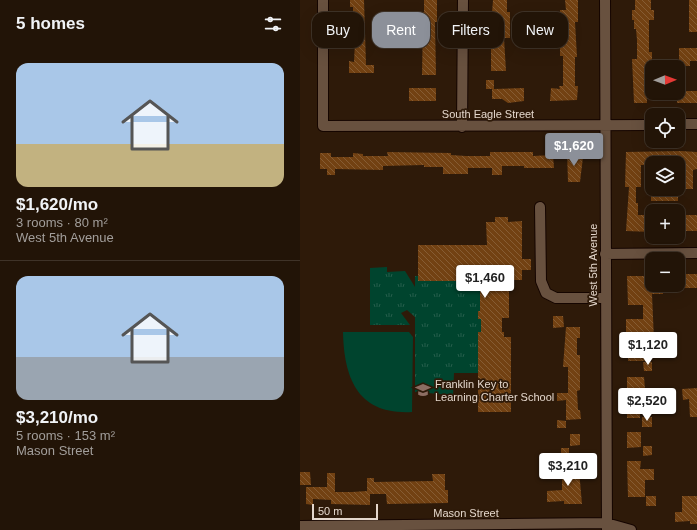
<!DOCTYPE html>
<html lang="en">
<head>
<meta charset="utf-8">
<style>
	:root { --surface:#221407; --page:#2e2115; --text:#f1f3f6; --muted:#a29e9b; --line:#3f3328; --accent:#8c9099 }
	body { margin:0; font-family:Arial,sans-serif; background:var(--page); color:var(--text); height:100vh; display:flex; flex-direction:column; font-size:15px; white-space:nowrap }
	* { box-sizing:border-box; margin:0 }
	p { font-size:13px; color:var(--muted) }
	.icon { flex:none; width:22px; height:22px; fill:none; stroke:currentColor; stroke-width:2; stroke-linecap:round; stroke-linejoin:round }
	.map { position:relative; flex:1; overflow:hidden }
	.sheet { display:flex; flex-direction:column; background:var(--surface); width:300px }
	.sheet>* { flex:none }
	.top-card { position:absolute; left:12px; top:12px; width:325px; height:36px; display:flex; gap:8px }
	.needle { width:26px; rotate:89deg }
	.fabs { position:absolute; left:345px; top:60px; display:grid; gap:8px }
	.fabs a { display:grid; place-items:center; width:40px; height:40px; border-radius:8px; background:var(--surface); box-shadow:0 4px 16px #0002,0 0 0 1px var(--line); font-size:20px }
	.scale { position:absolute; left:12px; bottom:10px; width:66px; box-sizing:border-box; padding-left:4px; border:2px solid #e4d7cc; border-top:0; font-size:11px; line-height:14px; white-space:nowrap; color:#e4d7cc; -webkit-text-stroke:3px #2e1a09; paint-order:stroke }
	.price { position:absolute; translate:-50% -34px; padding:0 9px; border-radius:4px; background:#fff; color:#222; font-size:13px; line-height:26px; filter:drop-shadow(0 1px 2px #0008) }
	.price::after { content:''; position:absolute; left:50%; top:24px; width:12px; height:9px; margin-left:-6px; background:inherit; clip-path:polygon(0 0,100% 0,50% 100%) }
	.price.on { background:var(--accent); color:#fff }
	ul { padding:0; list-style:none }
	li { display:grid; align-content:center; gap:8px; height:212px; padding:0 16px }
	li+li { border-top:1px solid var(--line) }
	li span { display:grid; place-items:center; height:124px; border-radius:12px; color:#555 }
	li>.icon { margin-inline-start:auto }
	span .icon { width:72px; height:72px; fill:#fffc; stroke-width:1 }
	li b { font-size:17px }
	h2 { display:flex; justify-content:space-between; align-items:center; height:48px; padding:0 16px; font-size:17px }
	.pill { padding:0 14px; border-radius:12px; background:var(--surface); box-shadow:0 4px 16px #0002,0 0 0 1px var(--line); font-size:14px; line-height:36px }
	.pill.on { background:var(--accent); color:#fff }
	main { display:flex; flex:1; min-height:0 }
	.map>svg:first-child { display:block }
</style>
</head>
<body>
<main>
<section class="sheet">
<h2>5 homes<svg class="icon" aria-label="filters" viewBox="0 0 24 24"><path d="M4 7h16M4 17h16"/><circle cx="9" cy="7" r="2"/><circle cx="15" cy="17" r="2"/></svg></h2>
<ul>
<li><span style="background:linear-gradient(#a9c7e8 65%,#c2b280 0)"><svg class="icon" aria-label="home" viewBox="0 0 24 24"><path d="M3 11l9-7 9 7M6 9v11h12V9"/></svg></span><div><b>$1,620/mo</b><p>3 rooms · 80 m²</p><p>West 5th Avenue</p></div></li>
<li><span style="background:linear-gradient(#a9c7e8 65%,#9aa5b1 0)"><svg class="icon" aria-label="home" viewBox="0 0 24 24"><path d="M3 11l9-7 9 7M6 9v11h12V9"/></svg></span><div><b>$3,210/mo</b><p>5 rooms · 153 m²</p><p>Mason Street</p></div></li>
</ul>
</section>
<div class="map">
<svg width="397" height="530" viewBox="0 0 397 530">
	<defs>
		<pattern id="grass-tufts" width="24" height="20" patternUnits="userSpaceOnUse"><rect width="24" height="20" fill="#00442e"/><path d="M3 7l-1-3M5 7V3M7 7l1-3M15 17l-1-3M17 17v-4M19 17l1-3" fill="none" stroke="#255e4b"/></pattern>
		<pattern id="building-back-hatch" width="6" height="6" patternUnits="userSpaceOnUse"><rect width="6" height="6" fill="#724112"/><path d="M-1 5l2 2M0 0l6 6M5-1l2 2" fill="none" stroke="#865c33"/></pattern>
	</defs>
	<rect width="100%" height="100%" fill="#2e1a09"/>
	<path fill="url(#grass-tufts)" d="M87,267V272L105,271L115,287V317L107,310L101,313L110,325H70V268Z
		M115,276H118V281H180V311H178V318L181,319V332H178V373H154L153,395L115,392Z"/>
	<path fill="#00442e" d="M43,332H109L113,337L112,412C58,415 44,379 43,332Z"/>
	<path fill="url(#building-back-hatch)" d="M50,0H64L66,65H74V73H49V61L54,62L55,41H50V30H53V7H50Z
		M124,0H137V22H135L136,75H122L123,21H120V12H124Z
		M193,0H207V12H210V38H204L206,71H191V47H196V26H191Z
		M265,0H278V22H275L277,57H275V86H278L277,100L250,101L251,88L260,89L259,86H263V56H260V44H263V22H260V10H266Z
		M335,0H351V10H354V20H349V52H352V66H348L346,73L347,103H334L332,59H337V40L336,29H334V20H332V10H335Z
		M389,0H397V32H389Z
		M379,48H397V61H390V66H379Z
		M186,80H194V89L224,88V101L208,103L202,99H192V89H186Z
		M109,88H136V101H109Z
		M378,91H397V103H377Z
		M381,151L397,152V169L393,170V189H385V164L352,163V165H341V187H336V203H338V215H352V232L326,231L329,187H325L326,152Z
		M87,152L151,153V155L166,156H190V152H233V156L253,155L254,168H224V166H202V175H192V168H168V174H143V167H124V165L83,166V170L35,169V175H27V169H20V153H31V157H53V153L63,154V156H88Z
		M267,152H280V158L283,157L280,182H268Z
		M351,192H378V201H351Z
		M382,215H397V231H378V219H382Z
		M195,217H208V222L222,221V259H231V270H222V280H209V318H202V332H204V337H211V412H178V332H181V319H178V311H180V281H118V245H187L186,222H195Z
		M378,274H397V288H378Z
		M327,276H352V285H363V294H352L354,340H344V332H326V319H343V305H328Z
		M253,316H263L264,327L253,328Z
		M266,327H280V338H277V355H280V390L277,391L278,410H280L281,419L266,420V400L257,401V393H268V367H263Z
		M346,347V361H328V348Z
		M343,362H352V371H344Z
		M327,377H344L345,389L327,390Z
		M397,388V417H390L389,399L383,400L382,389Z
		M340,391H351V399H340Z
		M340,404V418H327V405Z
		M342,417H352V427H342Z
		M257,420L266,421V428H257Z
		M327,432H341V447L327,448Z
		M270,434H280V445L270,446Z
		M343,446H352V455L343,456Z
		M261,448H269V456L261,457Z
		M327,461H341L340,469H354V480H345V497H328Z
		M274,462V471L279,470L282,504H264V501L247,502V491L262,490V474L264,473V463Z
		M0,472H10L11,485H0Z
		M27,473H35V492H52L67,491V478H74V482L133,481L132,474H145V490H148V503L87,504L86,494H70V505L31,504V500L13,499V505L6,504V487H27Z
		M346,496H356V506H346Z
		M382,496H397V524H390V521L375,522V512H382Z"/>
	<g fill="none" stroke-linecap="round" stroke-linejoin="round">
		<g stroke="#150500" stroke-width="12">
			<path id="minor" d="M23,0V126L352,125
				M305,0L307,530
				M378,124H397
				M162,127L163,0
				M240,207L241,281L246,293L256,298H305
				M305,254L397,253
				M0,526L306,523L331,530"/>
		</g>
		<use href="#minor" stroke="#68513f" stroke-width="10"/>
	</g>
	<defs>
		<g id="school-bare" transform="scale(1.2)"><path d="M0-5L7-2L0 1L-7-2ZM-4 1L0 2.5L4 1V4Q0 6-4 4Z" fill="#8d6e63" stroke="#2e1a09" stroke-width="2.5" paint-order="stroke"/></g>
	</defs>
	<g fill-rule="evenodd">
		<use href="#school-bare" x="123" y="390"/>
	</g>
	<g text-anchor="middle" stroke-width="3.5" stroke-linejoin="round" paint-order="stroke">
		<g font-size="11" fill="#e4d7cc" stroke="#2e1a09">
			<text x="188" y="118">South Eagle Street</text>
			<text transform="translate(293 265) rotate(-90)" y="4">West 5th Avenue</text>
			<text x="166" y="517">Mason Street</text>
		</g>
		<g font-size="11" fill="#e4d7cc" stroke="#2e1a09" text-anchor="start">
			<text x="135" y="388">Franklin Key to<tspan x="135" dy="13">Learning Charter School</tspan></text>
		</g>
	</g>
</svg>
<div class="fabs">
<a><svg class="needle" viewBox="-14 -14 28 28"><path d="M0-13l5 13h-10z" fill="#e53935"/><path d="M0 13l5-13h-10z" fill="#a29e9b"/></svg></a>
<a><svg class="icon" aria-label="locate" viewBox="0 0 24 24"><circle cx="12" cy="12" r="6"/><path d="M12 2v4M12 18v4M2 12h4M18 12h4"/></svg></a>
<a><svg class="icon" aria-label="layers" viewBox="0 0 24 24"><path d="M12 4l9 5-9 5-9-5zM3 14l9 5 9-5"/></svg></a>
<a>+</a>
<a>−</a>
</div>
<div class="scale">50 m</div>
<b class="price on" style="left:274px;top:167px">$1,620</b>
<b class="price" style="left:185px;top:299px">$1,460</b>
<b class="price" style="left:348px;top:366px">$1,120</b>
<b class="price" style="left:347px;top:422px">$2,520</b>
<b class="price" style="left:268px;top:487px">$3,210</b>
<div class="top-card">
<a class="pill">Buy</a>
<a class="pill on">Rent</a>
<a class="pill">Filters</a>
<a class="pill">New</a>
</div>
</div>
</main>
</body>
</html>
